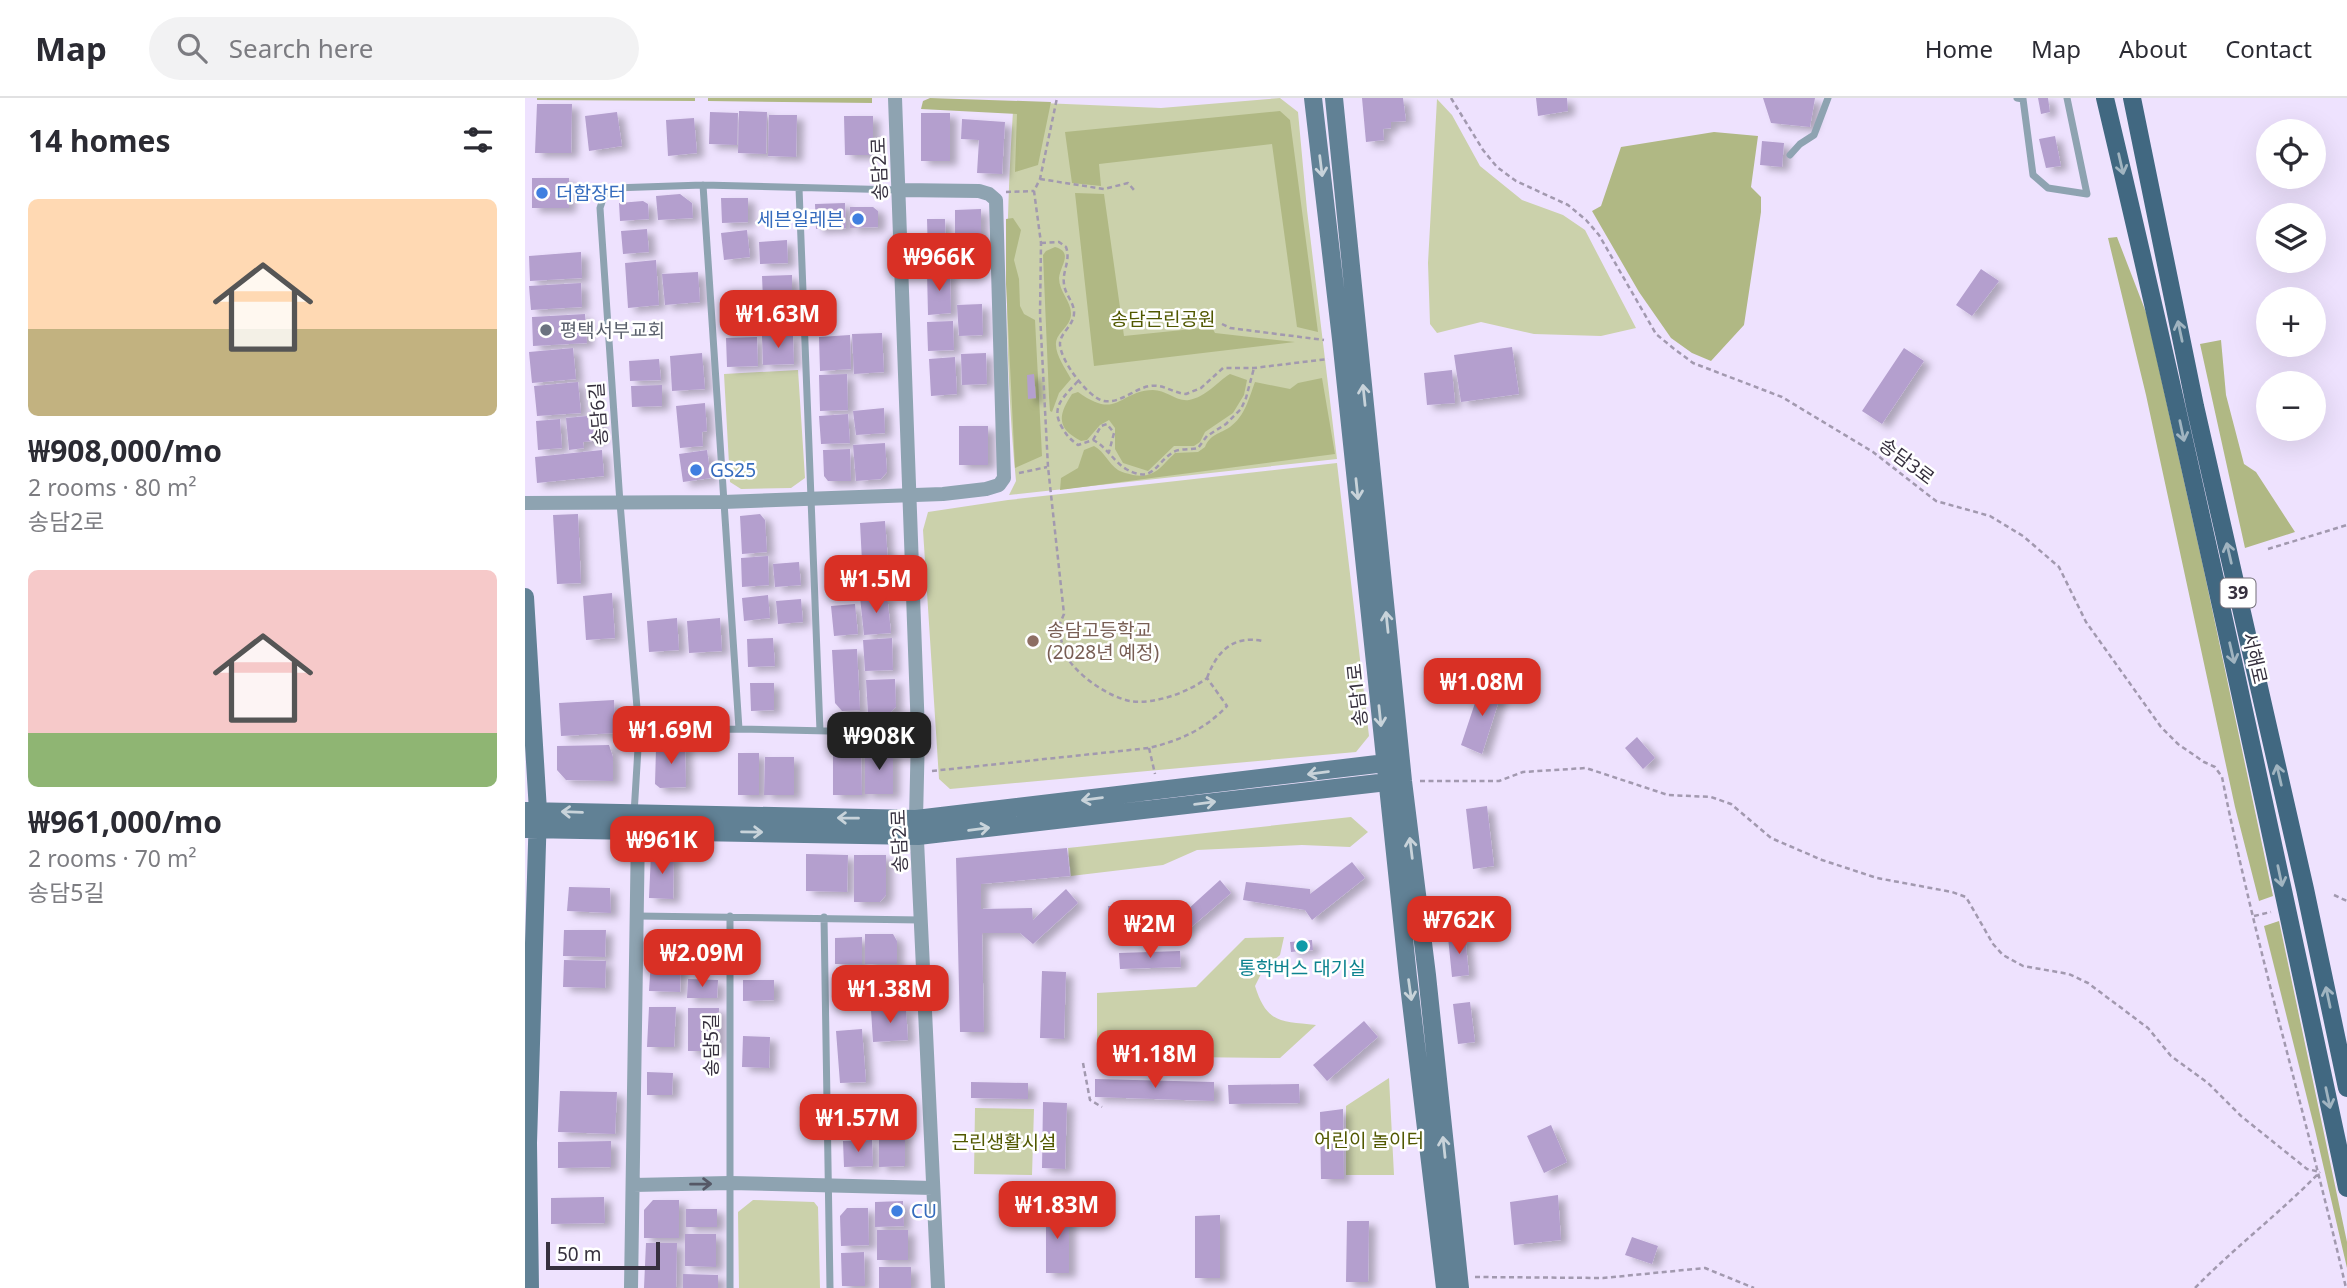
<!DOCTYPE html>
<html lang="en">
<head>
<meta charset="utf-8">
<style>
	:root { --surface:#fff; --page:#f2f2f3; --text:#2b2b33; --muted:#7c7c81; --line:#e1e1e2; --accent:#d93025 }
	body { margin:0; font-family:"Noto Sans","Noto Sans KR",sans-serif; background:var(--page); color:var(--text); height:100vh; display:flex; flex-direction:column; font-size:26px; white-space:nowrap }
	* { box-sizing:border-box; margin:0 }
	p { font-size:23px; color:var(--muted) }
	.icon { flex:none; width:38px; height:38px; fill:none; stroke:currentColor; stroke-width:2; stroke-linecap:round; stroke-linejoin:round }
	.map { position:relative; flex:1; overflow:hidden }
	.drawer { display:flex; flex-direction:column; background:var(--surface); width:525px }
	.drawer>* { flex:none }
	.buttons { position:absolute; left:1731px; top:21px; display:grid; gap:14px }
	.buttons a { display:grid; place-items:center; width:70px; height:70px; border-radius:50%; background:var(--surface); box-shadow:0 7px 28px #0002; font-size:35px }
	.scale { position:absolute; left:21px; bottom:18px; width:114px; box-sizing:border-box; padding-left:7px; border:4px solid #36303e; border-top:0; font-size:19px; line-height:24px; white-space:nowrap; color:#36303e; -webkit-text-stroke:5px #fff; paint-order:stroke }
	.price { position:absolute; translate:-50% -60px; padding:0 16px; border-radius:14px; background:var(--accent); color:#fff; font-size:23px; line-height:46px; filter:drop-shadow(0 2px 4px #0008) }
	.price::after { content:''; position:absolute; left:50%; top:42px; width:21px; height:16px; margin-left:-10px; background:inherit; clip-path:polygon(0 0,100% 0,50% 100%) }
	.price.on { background:#222; color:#fff }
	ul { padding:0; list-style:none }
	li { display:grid; align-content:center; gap:14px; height:371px; padding:0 28px }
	li span { display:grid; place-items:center; height:217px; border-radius:10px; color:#555 }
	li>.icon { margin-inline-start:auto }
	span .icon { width:126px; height:126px; fill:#fffc; stroke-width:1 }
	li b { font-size:30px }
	h2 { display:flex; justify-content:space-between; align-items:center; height:84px; padding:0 28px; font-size:30px }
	header { display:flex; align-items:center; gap:42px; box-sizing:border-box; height:98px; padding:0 35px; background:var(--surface); border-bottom:2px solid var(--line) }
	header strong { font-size:33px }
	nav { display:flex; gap:38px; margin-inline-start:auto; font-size:24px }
	.search { width:490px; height:63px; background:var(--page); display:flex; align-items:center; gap:18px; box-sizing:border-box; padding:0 24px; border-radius:38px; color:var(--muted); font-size:26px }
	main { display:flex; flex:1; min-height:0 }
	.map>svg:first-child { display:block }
</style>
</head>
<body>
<header>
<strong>Map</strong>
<div class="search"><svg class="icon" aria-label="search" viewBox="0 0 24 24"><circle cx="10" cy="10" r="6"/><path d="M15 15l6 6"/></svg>Search here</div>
<nav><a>Home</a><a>Map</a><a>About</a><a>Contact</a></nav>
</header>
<main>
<section class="drawer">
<h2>14 homes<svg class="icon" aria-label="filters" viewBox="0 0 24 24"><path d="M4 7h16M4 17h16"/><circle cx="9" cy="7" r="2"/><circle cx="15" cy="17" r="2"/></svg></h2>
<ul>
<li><span style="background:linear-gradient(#ffd9b3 60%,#c2b280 0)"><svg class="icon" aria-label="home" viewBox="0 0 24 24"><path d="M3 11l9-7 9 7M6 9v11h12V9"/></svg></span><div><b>₩908,000/mo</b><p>2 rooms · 80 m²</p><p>송담2로</p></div></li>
<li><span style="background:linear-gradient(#f6c9c9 75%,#8fb573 0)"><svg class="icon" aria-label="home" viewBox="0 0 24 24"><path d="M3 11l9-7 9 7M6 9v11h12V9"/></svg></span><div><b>₩961,000/mo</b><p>2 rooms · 70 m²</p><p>송담5길</p></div></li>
</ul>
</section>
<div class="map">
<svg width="1822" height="1190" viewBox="0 0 1822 1190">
	<defs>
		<filter id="shadow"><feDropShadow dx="7" dy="4.5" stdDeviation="3.5" flood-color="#0004"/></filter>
	</defs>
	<rect width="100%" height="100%" fill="#eee2fe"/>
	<path fill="#cbd1ab" d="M755,0L773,14L782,112L812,361L484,397L491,383C479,260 480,136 488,13L517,5L636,10Z
		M912,1L927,17L955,68L997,102L1038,117L1060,132L1111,230L1076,238L1009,236L956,224L912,235L905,226L903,165Z
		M273,272L280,380L266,390L216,391L205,384L199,276Z
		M812,365L844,638L831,654L425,691L414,681L398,432L403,414L483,402Z
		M826,719L843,734L825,749L777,747L672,752L638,767L546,778L543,750Z
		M759,839L755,857L739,870L730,888C742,926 756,923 791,927L755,960L572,958V895L671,889L720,840Z
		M864,980L869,1077H821V1008Z
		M450,1010L509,1011L507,1077L449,1076Z
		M228,1102L289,1104L293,1109L295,1190H214L213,1114Z"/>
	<path fill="#b0b884" d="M12,0H170V3L12,2Z
		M183,0H347V5L183,3Z
		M405,0L526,4L513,67L490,74L492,16L396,11L398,3Z
		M755,13L765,22L793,234L772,229L747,46L574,66L576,88L547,85L540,34Z
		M1189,34L1233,38L1226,89L1236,99V114L1219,227L1186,263L1167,255L1146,240L1114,194L1067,113L1076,108L1096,49Z
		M550,95L579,96L599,238L687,229L690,235L770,244L569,268Z
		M488,120L496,132L489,162L494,181L495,208L499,216L510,222L517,358L490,370L481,186V121Z
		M1592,139L1622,217L1678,468L1748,798L1734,803L1710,709L1621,297L1583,140Z
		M530,149C549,154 535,168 534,180C534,194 547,204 546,217C545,229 532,234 531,245C530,257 541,271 546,281L534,295L527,314L525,313L524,299L518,157L521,153Z
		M1696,242L1701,297L1719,366L1731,374L1770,434L1720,450L1675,246Z
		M705,276L722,282L719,297L708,315L680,334L675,344L669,348H649L623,373L598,365L590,351V330L584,322L575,327L562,342L556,343C530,330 534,316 547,296L553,294C593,323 593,293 628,292C641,292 652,304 664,302C681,299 692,284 705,276Z
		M797,280L810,356L535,392L536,380L553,370L559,352L569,348C580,354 583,365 593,372C596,374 604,376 608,377C630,381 636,368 650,355L673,354L680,349C685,336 695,336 705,329C720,318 724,300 730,284L765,291L773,285Z
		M1754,823L1822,1144V1170L1790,1032L1739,828Z"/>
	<path fill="#b49fce" filter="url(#shadow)" d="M837,0H878L881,23L866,24V30L858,31L859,42L841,44Z
		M1011,0H1042L1043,13L1013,18Z
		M1238,0H1290L1285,29L1246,25Z
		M1513,0H1523L1525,14L1516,16Z
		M12,6H47L46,55H10Z
		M214,13L242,14L241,56L213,55Z
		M92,14L97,48L64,53L60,18Z
		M185,14L213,15L212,47L184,46Z
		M396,15H425V63H396Z
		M244,17H272L271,59L243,58Z
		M319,18H348V57H320Z
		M169,20L172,55L143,58L141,22Z
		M437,21L480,24L477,76L452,75L454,42L436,41Z
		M1530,38L1536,68L1521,70L1514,41Z
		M1237,43L1259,45L1257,69L1235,67Z
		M7,80H44V110H7Z
		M155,96L167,105L168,120L133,122L131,98Z
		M196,100H223V124L197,125Z
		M118,103L123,106L124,121L95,123L94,105Z
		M320,105L321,130L291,131L290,106Z
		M325,109H348L353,113V129L325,130Z
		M456,111V142L430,143V112Z
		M402,121H420L421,157L403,158Z
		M122,131L124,154L98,156L96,133Z
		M222,132L225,159L199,162L196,135Z
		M262,142L263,165L235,166L234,144Z
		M56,154L57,180L5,183L4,158Z
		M131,162L134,207L103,210L100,165Z
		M1456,171L1474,183L1447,218L1431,207Z
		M425,173L426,215L403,217L402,174Z
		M173,174L175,204L140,207L137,176Z
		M267,177V201L238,202L237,178Z
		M56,185L57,209L6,212L4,188Z
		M457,206L458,237L434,238L432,207Z
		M60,216L62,245L8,248L7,219Z
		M428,223L429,252L403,253L402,224Z
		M357,235L359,274L329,276L327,236Z
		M268,237L269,266L238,267L237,238Z
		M325,237L326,271L295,273L294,239Z
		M232,239L233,268L202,269L201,240Z
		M987,249L994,296L936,304L929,257Z
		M48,250L51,281L7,285L4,254Z
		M1379,250L1399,263L1357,326L1337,313Z
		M177,255L180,291L147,293L145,258Z
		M461,255L462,286L437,287L436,256Z
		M430,259L432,296L406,298L404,261Z
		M134,261L136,282L105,283L104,263Z
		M927,272L930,305L902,307L899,275Z
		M322,276L323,312L295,313L294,277Z
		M509,276L511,300L503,301L502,277Z
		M53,284L56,315L12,318L9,288Z
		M137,287V308L107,309L106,288Z
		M180,305L182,333L177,334L178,348L155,350L151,308Z
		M359,310L360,335L331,337L328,313Z
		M323,316L325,345L296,346L294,318Z
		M73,317L76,342L58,344L59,350L44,352L41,320Z
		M35,321L37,350L13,352L11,323Z
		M434,328H463V367H434Z
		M360,345L362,374L356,381L331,383L328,347Z
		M325,351L326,383H303L299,378L298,352Z
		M77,352L79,378L12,385L10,359Z
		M182,352L186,380L158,384L154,356Z
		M53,416L56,485L32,486L28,417Z
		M235,416L240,422L242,454L217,456L215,418Z
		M360,423L363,462L337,464L335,425Z
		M243,458L244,487L217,489L216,460Z
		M274,464L276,487L250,489L248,466Z
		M363,472L364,490L315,494L314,476Z
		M87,495L90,540L61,542L58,498Z
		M362,496L366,535L339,537L335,499Z
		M243,497L245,520L219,523L217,500Z
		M276,501L278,524L253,526L251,503Z
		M330,506L333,536L309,538L306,508Z
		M152,520L154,552L124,554L122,523Z
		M195,520L197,553L164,555L162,523Z
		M248,540L250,568L223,569L222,541Z
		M367,540L368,572L340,573L338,542Z
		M332,551L335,612L317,613L310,605L307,552Z
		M370,581L371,609L365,615L343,616L341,582Z
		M957,584L977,593L957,656L936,647Z
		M225,585H249V612L226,613Z
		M89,602L91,635L36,638L34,605Z
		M1112,639L1130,660L1118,671L1100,650Z
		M160,646L161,689L135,690L130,686L131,651L137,647Z
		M84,647L88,659V683L41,682L32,672V648Z
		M340,651H368V696H340Z
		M308,652H336L337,697H308Z
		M213,655H234V697H213Z
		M240,659H269V697H239Z
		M962,708L969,768L948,771L941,711Z
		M542,750L545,778L456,786V811L507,810L508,822L541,791L553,805L508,846L495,835H457L459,934H435L431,760Z
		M126,755L149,756L148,801L124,800Z
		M281,756L323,757L322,794L281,793Z
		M329,757H361V797L355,804H329Z
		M827,764L840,780L787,822L780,812L718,802L721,784L785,791V796Z
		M695,782L706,795L657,837L648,825L584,827L583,808L656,806L662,812Z
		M44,789L85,790L86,815L42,813Z
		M39,832H81L80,859L38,858Z
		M340,836H368L372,843V866H340Z
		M940,837L944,877L927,879L923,839Z
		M337,839V866H310V840Z
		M787,842L788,852L766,854L765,844Z
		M655,853L656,869L595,871L594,855Z
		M126,861L156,862L155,894L124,893Z
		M39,862L81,863L80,890L38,889Z
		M311,870H337V894H311Z
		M517,873L541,874L539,941L515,940Z
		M163,881L193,882L192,900H162Z
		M218,882H249V902L218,903Z
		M945,904L950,944L933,946L928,906Z
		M124,909H151L149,949H122Z
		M163,910H194V953H163Z
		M381,910L383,942L348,944L346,912Z
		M839,923L853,939L802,983L788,967Z
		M337,931L341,984L315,985L311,933Z
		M218,938L245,939L244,970L217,969Z
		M122,974L148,975L147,997H122Z
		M570,981L689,984V1003L570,999Z
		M446,984L503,985V1001L446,1000Z
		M774,986L775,1005L704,1006L703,987Z
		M35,993L92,994L90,1036L33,1034Z
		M346,1004L347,1032L317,1034L315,1005Z
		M518,1004L542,1005L540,1071L517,1070Z
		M818,1011L819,1081H796L795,1014Z
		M1026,1027L1042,1064L1019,1075L1002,1038Z
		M380,1036V1068L354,1069V1037Z
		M347,1042L348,1068L319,1069L318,1043Z
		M86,1043V1069L33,1070V1044Z
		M1033,1097L1036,1142L989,1147L985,1104Z
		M79,1099L80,1125L26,1126V1100Z
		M128,1102H154V1140H119V1112Z
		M378,1103L379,1128L350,1129V1104Z
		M322,1110H343L344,1147L316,1148L315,1118Z
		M161,1111H192V1129H161Z
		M521,1112H544V1175H521Z
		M695,1117V1180H670V1118Z
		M822,1123H844L843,1184H821Z
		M352,1132H383V1162H352Z
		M160,1136H191V1169L160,1168Z
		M1107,1139L1133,1148L1127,1166L1100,1157Z
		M121,1145H152L151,1190H119Z
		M339,1154L340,1188H317L316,1155Z
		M354,1169H386V1190H354Z
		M158,1176L193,1177V1190H158Z"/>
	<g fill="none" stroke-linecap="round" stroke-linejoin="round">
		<path stroke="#a299af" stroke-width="2.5" stroke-dasharray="5 3.5" stroke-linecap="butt" d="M926,0L958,52L972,69L991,83L1043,107L1061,122L1074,137L1131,236L1148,250L1168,265L1257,299L1348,354L1411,403L1465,418L1498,438L1534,469L1561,524L1636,629L1653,646L1679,664L1690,669L1697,679C1731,851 1782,1020 1821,1190
			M515,81L579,91L603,85L609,92
			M481,94L509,93
			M516,145L534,144L541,149C546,163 537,173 539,186C540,197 550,205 549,216C548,228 536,234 535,245C534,261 563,300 579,303C595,306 610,290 625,288C639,286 648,295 661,296L676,290L698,270H729L803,261
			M697,226L705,230L799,242
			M553,283C539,299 524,309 538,331C542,338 546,342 553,347L568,342C582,349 588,363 601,371C628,386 630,366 647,355C653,350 665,352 673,350L682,338L701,326L716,311L721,300L729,270
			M568,342L576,328L582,326L589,335L584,354
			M494,375L522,369
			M1743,451L1822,427
			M682,580C692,553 708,537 738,543
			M624,650L630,676
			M407,673L624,650C656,642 679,632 702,608L682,580C664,594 629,607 605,603C584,599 555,579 543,561C538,552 536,540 533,530L539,516L523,369L515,216L516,145L509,93L515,81L532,0
			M895,683H974L998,674L1061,670L1143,697L1186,699L1206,706L1246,740L1297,762L1352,780L1427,794L1441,799L1468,846L1478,857L1498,868L1544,876L1563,885L1623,930L1646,958L1683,985L1716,1018L1782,1071L1795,1074
			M1809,797L1822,803
			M1729,818L1746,814
			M558,965L565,1002L577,1009
			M950,1179L1078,1180L1180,1170L1229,1190
			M1670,1190C1710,1149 1755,1115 1795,1074"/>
		<path stroke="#8ea3b1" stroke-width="7" d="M1492,0L1498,1L1508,77L1523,90L1562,96L1542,0
			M1265,57L1275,46L1289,37L1303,0
			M178,87L214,631
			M274,90L295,633
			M114,634L214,631L393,635
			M109,716L114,634L95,405L75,110L79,98L88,90L178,87L375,92
			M112,818L396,822
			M299,819L305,1190
			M205,1190V818"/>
		<path stroke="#8ea3b1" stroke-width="14" d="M370,0L393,635L391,721L413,1190
			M0,405L198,404L418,396L461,391L474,387L479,380L471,102L464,96L454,93L375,92
			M108,1087L205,1085L408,1090
			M106,1190L113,732"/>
		<path stroke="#618195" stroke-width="18" d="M788,0L816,241L883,879L920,1190
			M809,0L878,683L902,877L935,1190
			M0,499L13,713L3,1045L5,1190
			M0,713L391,721L869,664
			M0,731L393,738L871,683"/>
		<path stroke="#416881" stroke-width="18" d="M1580,0C1666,362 1744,726 1822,1090
			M1607,0L1670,308L1780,791L1822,990"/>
	</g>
	<defs><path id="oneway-shaft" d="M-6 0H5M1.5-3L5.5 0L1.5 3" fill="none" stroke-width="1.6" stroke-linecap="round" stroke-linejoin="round" transform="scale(1.75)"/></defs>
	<g stroke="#a0b4c0">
		<use href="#oneway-shaft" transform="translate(1596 66) rotate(77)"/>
		<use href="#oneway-shaft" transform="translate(1655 233) rotate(-102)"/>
		<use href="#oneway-shaft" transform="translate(1657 333) rotate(78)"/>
		<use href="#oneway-shaft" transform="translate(1704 455) rotate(-103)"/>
		<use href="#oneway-shaft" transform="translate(1707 555) rotate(77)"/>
		<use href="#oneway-shaft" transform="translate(1754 677) rotate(-103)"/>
		<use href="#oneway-shaft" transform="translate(1755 778) rotate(78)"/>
		<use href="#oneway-shaft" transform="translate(1803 899) rotate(-102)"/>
		<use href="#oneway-shaft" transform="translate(1803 1000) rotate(78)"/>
	</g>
	<g stroke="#c8d3da">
		<use href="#oneway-shaft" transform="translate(796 68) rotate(83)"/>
		<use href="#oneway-shaft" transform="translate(839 297) rotate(-96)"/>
		<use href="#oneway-shaft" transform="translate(832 391) rotate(84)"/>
		<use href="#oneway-shaft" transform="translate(862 524) rotate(-96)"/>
		<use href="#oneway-shaft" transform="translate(855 618) rotate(84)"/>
		<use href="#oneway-shaft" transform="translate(793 675) rotate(173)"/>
		<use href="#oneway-shaft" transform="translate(567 701) rotate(173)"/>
		<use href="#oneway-shaft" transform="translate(680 705) rotate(-7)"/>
		<use href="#oneway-shaft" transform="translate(47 714) rotate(-178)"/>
		<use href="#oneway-shaft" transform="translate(323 720) rotate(-179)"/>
		<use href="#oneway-shaft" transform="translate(454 731) rotate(-7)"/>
		<use href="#oneway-shaft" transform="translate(227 734) rotate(1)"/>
		<use href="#oneway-shaft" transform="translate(886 750) rotate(-97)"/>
		<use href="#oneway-shaft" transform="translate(885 892) rotate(82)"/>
		<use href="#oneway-shaft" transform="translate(919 1049) rotate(-96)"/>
	</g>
	<use stroke="#555866" href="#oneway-shaft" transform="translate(176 1086) rotate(-1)"/>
	<g fill="#3f7fe0" stroke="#fff" stroke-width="2.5">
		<circle cx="17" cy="95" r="7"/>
		<circle cx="333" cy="121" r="7"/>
		<circle cx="171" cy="372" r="7"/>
		<circle cx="372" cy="1113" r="7"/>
	</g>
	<circle fill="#6b7280" stroke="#fff" stroke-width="2.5" cx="21" cy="232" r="7"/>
	<circle fill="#8d6e63" stroke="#fff" stroke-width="2.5" cx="508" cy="543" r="7"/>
	<circle fill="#0f9aa8" stroke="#fff" stroke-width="2.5" cx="777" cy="848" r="7"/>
	<g text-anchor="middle" stroke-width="5" stroke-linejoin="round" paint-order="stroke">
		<rect fill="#fff" stroke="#726e78" stroke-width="2" x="1695.5" y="480.5" width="35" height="29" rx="5"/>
		<g font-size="18" font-weight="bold" fill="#36303e">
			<text x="1713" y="501">39</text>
		</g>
		<g font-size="19" fill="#36303e" stroke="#fff">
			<text transform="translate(354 71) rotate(-92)" y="7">송담2로</text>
			<text transform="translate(73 316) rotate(-94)" y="7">송담6길</text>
			<text transform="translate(1382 363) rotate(37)" y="7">송담3로</text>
			<text transform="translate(1730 560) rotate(77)" y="7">서해로</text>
			<text transform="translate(832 597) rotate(-96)" y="7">송담1로</text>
			<text transform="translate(374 743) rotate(-92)" y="7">송담2로</text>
			<text transform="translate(186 947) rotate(-90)" y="7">송담5길</text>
		</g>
		<g font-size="19" fill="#366cbe" stroke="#fff" text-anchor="start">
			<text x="31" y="102">더함장터</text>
			<text x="319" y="128" text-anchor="end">세븐일레븐</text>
			<text x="185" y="379">GS25</text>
			<text x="386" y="1120">CU</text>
		</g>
		<g font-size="19" fill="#515800" stroke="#fff">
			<text x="638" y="228">송담근린공원</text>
			<text x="844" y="1049">어린이 놀이터</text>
			<text x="479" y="1051">근린생활시설</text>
		</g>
		<g font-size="19" fill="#5b616d" stroke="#fff" text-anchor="start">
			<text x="35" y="239">평택서부교회</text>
		</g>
		<g font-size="19" fill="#785e54" stroke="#fff" text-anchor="start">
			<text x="522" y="539">송담고등학교<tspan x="522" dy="22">(2028년 예정)</tspan></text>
		</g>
		<g font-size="19" fill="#0d838f" stroke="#fff">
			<text x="777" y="877">통학버스 대기실</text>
		</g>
	</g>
</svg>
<div class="buttons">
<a><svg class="icon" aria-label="locate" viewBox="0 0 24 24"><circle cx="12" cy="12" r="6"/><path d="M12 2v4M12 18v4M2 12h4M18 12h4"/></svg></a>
<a><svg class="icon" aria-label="layers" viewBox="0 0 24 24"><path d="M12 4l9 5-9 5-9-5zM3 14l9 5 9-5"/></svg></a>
<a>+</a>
<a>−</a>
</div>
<div class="scale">50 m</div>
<b class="price" style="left:414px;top:195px">₩966K</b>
<b class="price" style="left:253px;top:252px">₩1.63M</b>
<b class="price" style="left:351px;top:517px">₩1.5M</b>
<b class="price" style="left:957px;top:620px">₩1.08M</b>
<b class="price" style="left:146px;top:668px">₩1.69M</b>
<b class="price on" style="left:354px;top:674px">₩908K</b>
<b class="price" style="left:137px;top:778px">₩961K</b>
<b class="price" style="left:934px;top:858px">₩762K</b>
<b class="price" style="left:625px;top:862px">₩2M</b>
<b class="price" style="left:177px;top:891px">₩2.09M</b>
<b class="price" style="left:365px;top:927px">₩1.38M</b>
<b class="price" style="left:630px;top:992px">₩1.18M</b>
<b class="price" style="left:333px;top:1056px">₩1.57M</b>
<b class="price" style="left:532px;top:1143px">₩1.83M</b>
</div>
</main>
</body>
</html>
